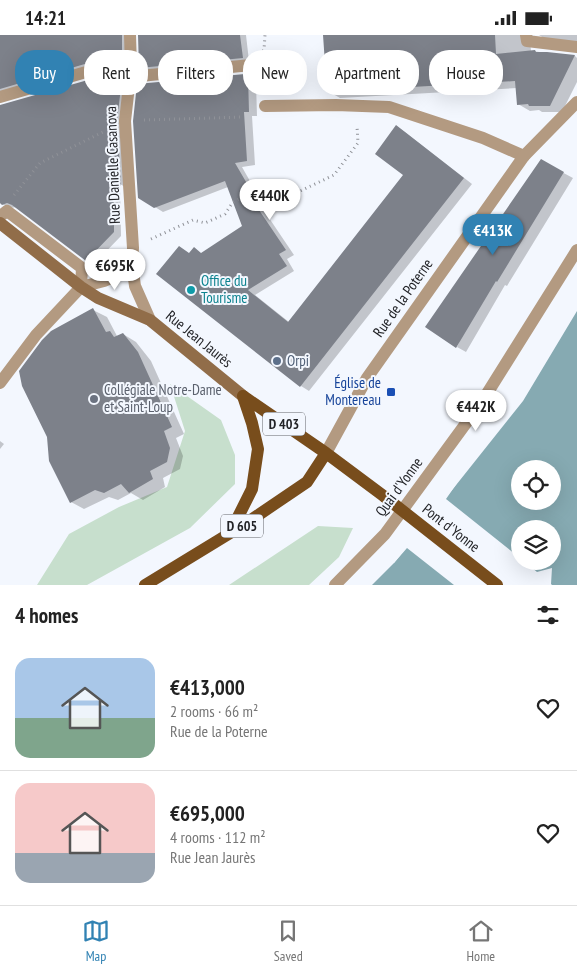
<!DOCTYPE html>
<html lang="en">
<head>
<meta charset="utf-8">
<style>
	:root { --surface:#fff; --page:#f2f2f2; --text:#222; --muted:#767676; --line:#e0e0e0; --accent:#3182b3 }
	body { margin:0; font-family:"PT Sans Narrow",sans-serif; background:var(--page); color:var(--text); height:100vh; display:flex; flex-direction:column; font-size:19px; white-space:nowrap }
	* { box-sizing:border-box; margin:0 }
	p { font-size:16px; color:var(--muted) }
	.icon { flex:none; width:28px; height:28px; fill:none; stroke:currentColor; stroke-width:2; stroke-linecap:round; stroke-linejoin:round }
	.map { position:relative; height:550px; overflow:hidden }
	.details { display:flex; flex-direction:column; background:var(--surface); flex:1 }
	.details>* { flex:none }
	.hud { position:absolute; left:15px; top:15px; width:548px; height:45px; display:flex; gap:10px }
	.tools { position:absolute; left:511px; top:425px; display:grid; gap:10px }
	.tools a { display:grid; place-items:center; width:50px; height:50px; border-radius:50%; background:var(--surface); box-shadow:0 5px 20px #0002; font-size:25px }
	.price { position:absolute; translate:-50% -42px; padding:0 11px; border-radius:18px; background:#fff; color:#222; font-size:16px; line-height:32px; filter:drop-shadow(0 1px 2px #0008) }
	.price::after { content:''; position:absolute; left:50%; top:30px; width:15px; height:11px; margin-left:-8px; background:inherit; clip-path:polygon(0 0,100% 0,50% 100%) }
	.price.on { background:var(--accent); color:#fff }
	ul { padding:0; list-style:none }
	li { display:flex; align-items:center; gap:15px; height:125px; padding:0 15px }
	li+li { border-top:1px solid var(--line) }
	li span { display:grid; place-items:center; flex:none; width:140px; height:100px; border-radius:15px; color:#555 }
	li>.icon { margin-inline-start:auto }
	span .icon { width:60px; height:60px; fill:#fffc; stroke-width:1 }
	li b { font-size:21px }
	h2 { display:flex; justify-content:space-between; align-items:center; height:60px; padding:0 15px; font-size:21px }
	.chip { padding:0 18px; border-radius:20px; background:var(--surface); box-shadow:0 5px 20px #0002; font-size:18px; line-height:45px }
	.chip.on { background:var(--accent); color:#fff }
	.status { display:flex; justify-content:space-between; align-items:center; height:35px; padding:0 25px; background:var(--surface); direction:ltr }
	.status svg { height:14px; fill:currentColor }
	.tab-bar { display:flex; justify-content:space-around; align-items:center; height:70px; border-top:1px solid var(--line); background:var(--surface); font-size:14px; color:var(--muted) }
	.tab-bar a { display:grid; justify-items:center; gap:2px }
	.tab-bar .on { color:var(--accent) }
	.map>svg:first-child { display:block }
</style>
</head>
<body>
<div class="status"><b>14:21</b><svg viewBox="0 0 49 12"><path d="M0 12V9h3v3zM5 12V6h3v6zM10 12V3h3v9zM15 12V0h3v12zM26 1h20v11H26zM47 4h2v5h-2z"/></svg></div>
<div class="map">
<svg width="577" height="550" viewBox="0 0 577 550">
	<rect width="100%" height="100%" fill="#f3f7fe"/>
	<path fill="#c7dfcd" d="M170,349L221,385L235,420V449L190,493L87,550H37L69,499L119,472L167,452L185,396Z
		M318,491L353,493L339,522L309,550H229Z"/>
	<path fill="#86aab2" fill-rule="evenodd" d="M577,276V550H372L394,528L523,366ZM520,434H552V466H520ZM520,494H552V526H520Z"/>
	<path fill="#f3f7fe" d="M455,447L457,448L446,464L520,523V526H524L537,537L552,533L551,549L552,550H454L407,513L394,528L392,527Z"/>
	<path fill="#0003" d="M0,0H129V21L0,61Z
		M139,0H246L249,26L147,36L140,32Z
		M324,0H533L530,5L531,16L575,21L577,23V47L562,77H542L539,75L530,76L518,69L517,53L340,63L328,56Z
		M539,0H577V8L547,5Z
		M122,36L129,40L127,153L120,149L121,201L94,229L87,225L17,172L10,173L0,168V71Z
		M245,40L256,48L257,81H252L255,130L242,132L267,176L265,177L294,220L287,224L294,236L255,260L289,287L405,140L397,92L405,97L472,149L309,356L301,351L158,239L190,219L194,214L202,219L244,192L228,152L163,177L155,172Z
		M541,126L573,143L507,251L505,250L466,317L457,312Z
		M93,275L107,282L117,301L123,299L136,307L151,326L184,399L176,403L183,421L180,434L163,443L165,452L143,465L131,458L118,465L109,462L84,474L71,467Z
		M0,406L4,409L0,414Z"/>
	<path fill="#7d818a" d="M0,0H122V18L0,54Z
		M138,0H240L243,23L139,33Z
		M323,0H495L496,19L535,15L536,17H547L575,20L550,71H529L528,69L517,70L515,46L327,57Z
		M123,35L117,86L121,151L114,146V197L86,226L12,170L7,168L2,170L0,168V70Z
		M245,39V42L248,41L249,77H244L247,126L235,128L260,171L257,172L286,215L279,219L287,231L248,255L288,287L403,140L375,119L396,90L464,143L300,352L156,239L179,211L189,218L194,212L201,218L242,191L225,146L154,173L138,163L133,86L137,49Z
		M541,124L564,137L497,247L496,246L456,313L425,292Z
		M93,273L106,297L110,296L114,302L123,298L138,317L172,392L164,396L170,413L167,427L150,436L153,444L129,458L121,449L104,458L95,455L70,468L49,426L47,402L22,351L19,336L42,305L51,296Z"/>
	<g fill="none" stroke-linecap="round" stroke-linejoin="round">
		<path stroke="#909298" stroke-width="3" stroke-dasharray="1 4" stroke-linecap="butt" d="M263,16L264,15L265,0
			M144,85L243,82
			M14,160L40,128L105,96
			M151,204L193,185L205,188L225,179L233,167L249,159L296,158L334,140L358,108L357,91"/>
		<path stroke="#b39a81" stroke-width="12" d="M130,42L251,30
			M0,62L131,24
			M265,71L336,70L389,72L483,103L524,121"/>
		<path stroke="#b39a81" stroke-width="12" d="M130,0L131,33L125,86L133,213L132,229L135,251L150,285
			M526,0L527,6L577,12
			M0,181L7,176L82,233L81,252L36,300L0,348
			M81,252L104,246L120,239L132,229
			M326,418L367,343L495,162L524,121L577,67
			M335,550L385,499L483,365L577,215"/>
		<path stroke="#916d49" stroke-width="12" d="M0,188L81,252L98,263L150,285L243,361"/>
		<path stroke="#784d1c" stroke-width="12" d="M243,361L326,418L385,462
			M230,498L252,454L258,414L252,388L243,361
			M145,550L245,489L307,447L326,418"/>
		<path stroke="#784d1c" stroke-width="12" d="M385,462L497,550"/>
	</g>
	<circle fill="#0f9aa8" stroke="#f3f7fe" stroke-width="2" cx="191" cy="255" r="5"/>
	<circle fill="#5c6f8a" stroke="#f3f7fe" stroke-width="2" cx="277" cy="326" r="5"/>
	<rect fill="#1a4fb4" stroke="#f3f7fe" stroke-width="2" x="386" y="352" width="10" height="10" rx="2.5"/>
	<circle fill="#6b7280" stroke="#f3f7fe" stroke-width="2" cx="94" cy="364" r="5"/>
	<g text-anchor="middle" stroke-width="4" stroke-linejoin="round" paint-order="stroke">
		<g fill="#f3f7fe" stroke="#616368" stroke-width="1">
			<rect x="263" y="377.5" width="42" height="23" rx="4"/>
			<rect x="221" y="479.5" width="42" height="23" rx="4"/>
		</g>
		<g font-size="14" font-weight="bold" fill="#222327">
			<text x="284" y="394">D 403</text>
			<text x="242" y="496">D 605</text>
		</g>
		<g font-size="15" fill="#222327" stroke="#f3f7fe">
			<text transform="translate(113 130) rotate(-92)" y="5">Rue Danielle Casanova</text>
			<text transform="translate(403 263) rotate(-55)" y="5">Rue de la Poterne</text>
			<text transform="translate(199 304) rotate(39)" y="5">Rue Jean Jaurès</text>
			<text transform="translate(399 452) rotate(-54)" y="5">Quai d'Yonne</text>
			<text transform="translate(451 493) rotate(38)" y="5">Pont d'Yonne</text>
		</g>
		<g font-size="15" fill="#0d838f" stroke="#f3f7fe" text-anchor="start">
			<text x="201" y="251">Office du<tspan x="201" dy="17">Tourisme</tspan></text>
		</g>
		<g font-size="15" fill="#4e5e75" stroke="#f3f7fe" text-anchor="start">
			<text x="287" y="331">Orpi</text>
		</g>
		<g font-size="15" fill="#164399" stroke="#f3f7fe" text-anchor="end">
			<text x="381" y="353">Église de<tspan x="381" dy="17">Montereau</tspan></text>
		</g>
		<g font-size="15" fill="#5b616d" stroke="#f3f7fe" text-anchor="start">
			<text x="104" y="360">Collégiale Notre-Dame<tspan x="104" dy="17">et Saint-Loup</tspan></text>
		</g>
	</g>
</svg>
<div class="tools">
<a><svg class="icon" aria-label="locate" viewBox="0 0 24 24"><circle cx="12" cy="12" r="6"/><path d="M12 2v4M12 18v4M2 12h4M18 12h4"/></svg></a>
<a><svg class="icon" aria-label="layers" viewBox="0 0 24 24"><path d="M12 4l9 5-9 5-9-5zM3 14l9 5 9-5"/></svg></a>
</div>
<b class="price" style="left:270px;top:186px">€440K</b>
<b class="price on" style="left:493px;top:221px">€413K</b>
<b class="price" style="left:115px;top:256px">€695K</b>
<b class="price" style="left:476px;top:397px">€442K</b>
<div class="hud">
<a class="chip on">Buy</a>
<a class="chip">Rent</a>
<a class="chip">Filters</a>
<a class="chip">New</a>
<a class="chip">Apartment</a>
<a class="chip">House</a>
</div>
</div>
<section class="details">
<h2>4 homes<svg class="icon" aria-label="filters" viewBox="0 0 24 24"><path d="M4 7h16M4 17h16"/><circle cx="9" cy="7" r="2"/><circle cx="15" cy="17" r="2"/></svg></h2>
<ul>
<li><span style="background:linear-gradient(#a9c7e8 60%,#7fa58c 0)"><svg class="icon" aria-label="home" viewBox="0 0 24 24"><path d="M3 11l9-7 9 7M6 9v11h12V9"/></svg></span><div><b>€413,000</b><p>2 rooms · 66 m²</p><p>Rue de la Poterne</p></div><svg class="icon" aria-label="heart" viewBox="0 0 24 24"><path d="M12 20l-8-8c-3-5 5-10 8-4 3-6 11-1 8 4z"/></svg></li>
<li><span style="background:linear-gradient(#f6c9c9 70%,#9aa5b1 0)"><svg class="icon" aria-label="home" viewBox="0 0 24 24"><path d="M3 11l9-7 9 7M6 9v11h12V9"/></svg></span><div><b>€695,000</b><p>4 rooms · 112 m²</p><p>Rue Jean Jaurès</p></div><svg class="icon" aria-label="heart" viewBox="0 0 24 24"><path d="M12 20l-8-8c-3-5 5-10 8-4 3-6 11-1 8 4z"/></svg></li>
</ul>
</section>
<nav class="tab-bar">
<a class="on"><svg class="icon" aria-label="map" viewBox="0 0 24 24"><path d="M3 6l6-2 6 2 6-2v14l-6 2-6-2-6 2zM9 4v14M15 6v14"/></svg>Map</a>
<a><svg class="icon" aria-label="saved" viewBox="0 0 24 24"><path d="M7 4h10v16l-5-4-5 4z"/></svg>Saved</a>
<a><svg class="icon" aria-label="home" viewBox="0 0 24 24"><path d="M3 11l9-7 9 7M6 9v11h12V9"/></svg>Home</a>
</nav>
</body>
</html>
